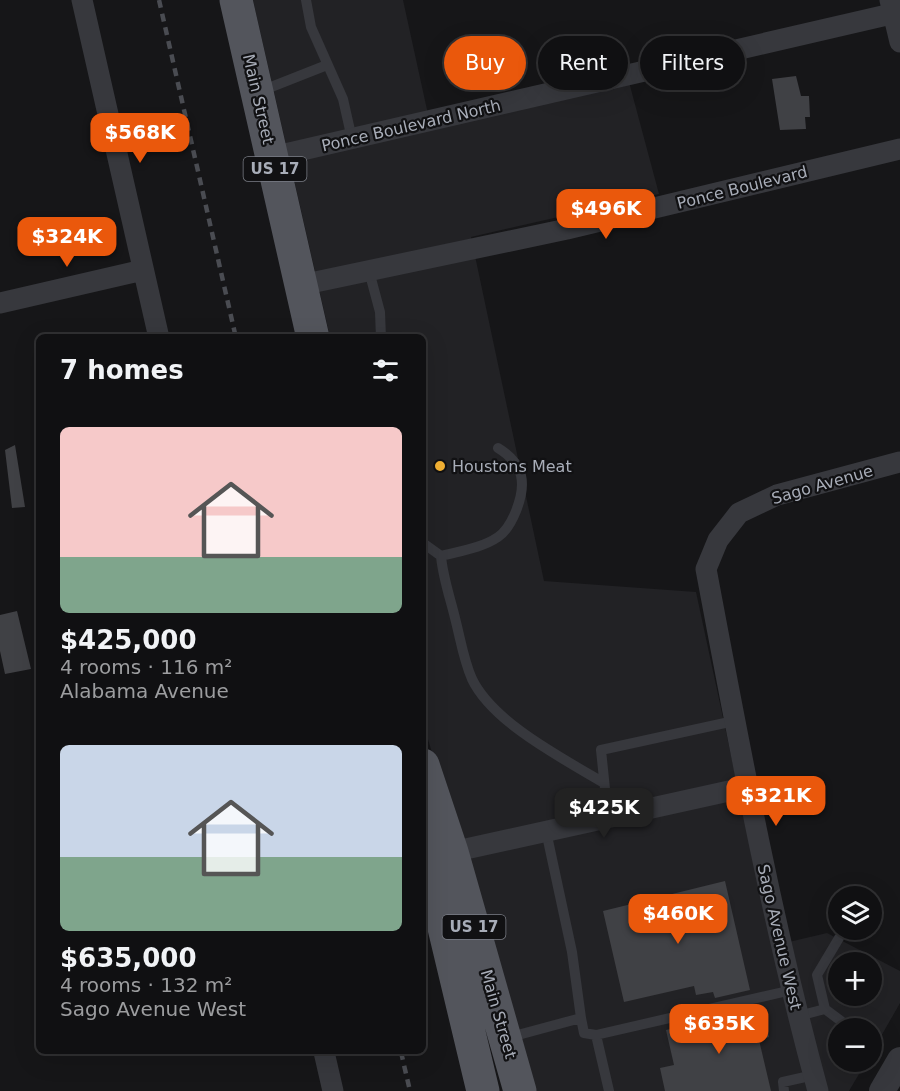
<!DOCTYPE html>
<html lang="en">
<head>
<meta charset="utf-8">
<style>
	:root { --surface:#101012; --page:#1e1e20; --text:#f1f3f6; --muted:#9c9d9f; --line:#303032; --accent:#ea580c }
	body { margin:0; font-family:"DejaVu Sans",sans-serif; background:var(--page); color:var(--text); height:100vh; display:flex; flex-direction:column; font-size:22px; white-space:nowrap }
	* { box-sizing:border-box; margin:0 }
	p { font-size:20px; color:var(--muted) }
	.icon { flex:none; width:33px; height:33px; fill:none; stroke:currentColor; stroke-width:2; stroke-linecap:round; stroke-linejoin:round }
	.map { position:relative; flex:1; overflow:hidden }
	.sheet { position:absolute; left:36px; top:334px; width:390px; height:720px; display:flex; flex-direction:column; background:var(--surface); border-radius:9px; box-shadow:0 6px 24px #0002,0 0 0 2px var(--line) }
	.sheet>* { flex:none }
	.banner { position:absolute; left:444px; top:36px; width:366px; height:54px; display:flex; gap:12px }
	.fabs { position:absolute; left:828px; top:886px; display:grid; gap:12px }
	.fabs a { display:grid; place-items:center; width:54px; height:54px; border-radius:50%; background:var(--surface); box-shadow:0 6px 24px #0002,0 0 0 2px var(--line); font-size:30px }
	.price { position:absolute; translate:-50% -51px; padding:0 14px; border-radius:12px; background:var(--accent); color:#fff; font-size:20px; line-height:39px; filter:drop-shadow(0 2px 3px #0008) }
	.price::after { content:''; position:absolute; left:50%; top:36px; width:18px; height:14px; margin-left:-9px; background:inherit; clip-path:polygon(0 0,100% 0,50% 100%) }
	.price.on { background:#222; color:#fff }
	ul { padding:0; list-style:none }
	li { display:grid; align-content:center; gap:12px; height:318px; padding:0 24px }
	li span { display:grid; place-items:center; height:186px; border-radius:9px; color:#555 }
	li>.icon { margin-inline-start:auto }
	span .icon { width:108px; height:108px; fill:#fffc; stroke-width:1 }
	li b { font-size:26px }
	h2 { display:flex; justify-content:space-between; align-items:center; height:72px; padding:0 24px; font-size:26px }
	.tag { padding:0 21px; border-radius:27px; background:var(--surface); box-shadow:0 6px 24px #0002,0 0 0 2px var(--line); font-size:21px; line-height:54px }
	.tag.on { background:var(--accent); color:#fff }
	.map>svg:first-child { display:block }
</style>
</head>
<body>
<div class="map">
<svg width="900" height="1091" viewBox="0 0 900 1091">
	<rect width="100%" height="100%" fill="#161618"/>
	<path fill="#222225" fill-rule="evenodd" d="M253,0H403L431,128L629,82L659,194L471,237L544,581L696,592L772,946L827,933L900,971V1003L872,1052V1029H838V1062H866L849,1091H533L522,1048L423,723V338L330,337ZM838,963H872V996H838Z"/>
	<path fill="#404145" d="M796,76L801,96H809L810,117H805L806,129L780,130L772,79Z
		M15,445L25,507L12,508L5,450Z
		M17,611L31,669L5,674L0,651V615Z
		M725,881L750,990L715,998L713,992L696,995L694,986L624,1002L603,911Z
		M763,1007L769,1037L759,1040L771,1091H665L660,1068L674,1065L666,1030Z"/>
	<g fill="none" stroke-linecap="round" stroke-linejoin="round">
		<path stroke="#37383d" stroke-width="10" d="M306,0L311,27L343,99L352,139
			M261,91L327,65
			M369,271L380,312L381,338
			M423,543L441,556C460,551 482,548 498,537C507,531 512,521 516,511C527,483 524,464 498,448
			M441,556C443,579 451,600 456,622C461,642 464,661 472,679C493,723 564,759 604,783
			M608,818L601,750L734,721
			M839,938L817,975L825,1009L849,1027
			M798,1016L825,1009
			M581,1018L584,1033L596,1035
			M507,1038L581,1018L572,952L546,831
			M609,1091L596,1035L792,990
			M784,1091L783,1082L814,1075"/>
		<path stroke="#37383d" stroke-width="21" d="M82,0L159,338
			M890,0L900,42
			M272,157L900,12
			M301,285L567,229L900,149
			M0,303L143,270
			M452,852L747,787
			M324,1052L333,1091
			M818,1091C771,919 739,744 706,569L718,540L739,513L777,495L900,462"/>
		<path stroke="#37383d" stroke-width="26" d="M882,1091L900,1060"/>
		<path stroke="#53555c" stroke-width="33" d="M236,0L313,338
			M423,765L452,852L520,1091
			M423,840L483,1091"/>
		<path stroke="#4a4c52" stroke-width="4.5" stroke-dasharray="8 6" stroke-linecap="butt" d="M159,0L236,338
			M401,1052L410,1091"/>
	</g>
	<circle fill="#f2b134" stroke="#111113" stroke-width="2" cx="440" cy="466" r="6"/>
	<g text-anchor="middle" stroke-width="4.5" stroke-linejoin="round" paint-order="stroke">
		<g fill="#111113" stroke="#7b7e86" stroke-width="1.5">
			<rect x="243.5" y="157" width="63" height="24" rx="4.5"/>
			<rect x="442.5" y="915" width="63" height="24" rx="4.5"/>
		</g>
		<g font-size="15" font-weight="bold" fill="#a8adb8">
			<text x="275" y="174">US 17</text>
			<text x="474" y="932">US 17</text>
		</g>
		<g font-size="16" fill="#a8adb8" stroke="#111113">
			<text transform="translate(259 99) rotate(77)" y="6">Main Street</text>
			<text transform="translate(411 125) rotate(-13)" y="6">Ponce Boulevard North</text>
			<text transform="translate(742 187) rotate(-14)" y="6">Ponce Boulevard</text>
			<text transform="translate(822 484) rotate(-16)" y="6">Sago Avenue</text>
			<text transform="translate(780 937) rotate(77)" y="6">Sago Avenue West</text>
			<text transform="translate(499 1014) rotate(74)" y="6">Main Street</text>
		</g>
		<g font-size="16" fill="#a8adb8" stroke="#111113" text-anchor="start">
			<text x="452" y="472">Houstons Meat</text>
		</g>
	</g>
</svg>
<div class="fabs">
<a><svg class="icon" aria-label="layers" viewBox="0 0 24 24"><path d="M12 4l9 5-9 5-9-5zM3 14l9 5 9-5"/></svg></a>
<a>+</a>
<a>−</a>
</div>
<b class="price" style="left:140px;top:164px">$568K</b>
<b class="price" style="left:606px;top:240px">$496K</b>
<b class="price" style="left:67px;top:268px">$324K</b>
<b class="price" style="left:776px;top:827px">$321K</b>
<b class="price on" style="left:604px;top:839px">$425K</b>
<b class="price" style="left:678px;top:945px">$460K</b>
<b class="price" style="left:719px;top:1055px">$635K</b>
<div class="banner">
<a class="tag on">Buy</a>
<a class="tag">Rent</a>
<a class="tag">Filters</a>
</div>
<section class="sheet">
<h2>7 homes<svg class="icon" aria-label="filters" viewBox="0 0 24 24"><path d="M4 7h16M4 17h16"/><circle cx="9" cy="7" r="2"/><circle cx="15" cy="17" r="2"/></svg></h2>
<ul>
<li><span style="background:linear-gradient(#f6c9c9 70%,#7fa58c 0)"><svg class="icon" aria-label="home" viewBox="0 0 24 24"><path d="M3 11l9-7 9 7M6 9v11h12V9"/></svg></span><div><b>$425,000</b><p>4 rooms · 116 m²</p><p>Alabama Avenue</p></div></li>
<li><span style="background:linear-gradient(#c9d6e8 60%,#7fa58c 0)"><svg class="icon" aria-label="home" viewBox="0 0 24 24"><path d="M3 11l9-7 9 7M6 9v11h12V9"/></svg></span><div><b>$635,000</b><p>4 rooms · 132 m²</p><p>Sago Avenue West</p></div></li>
</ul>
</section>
</div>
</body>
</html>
